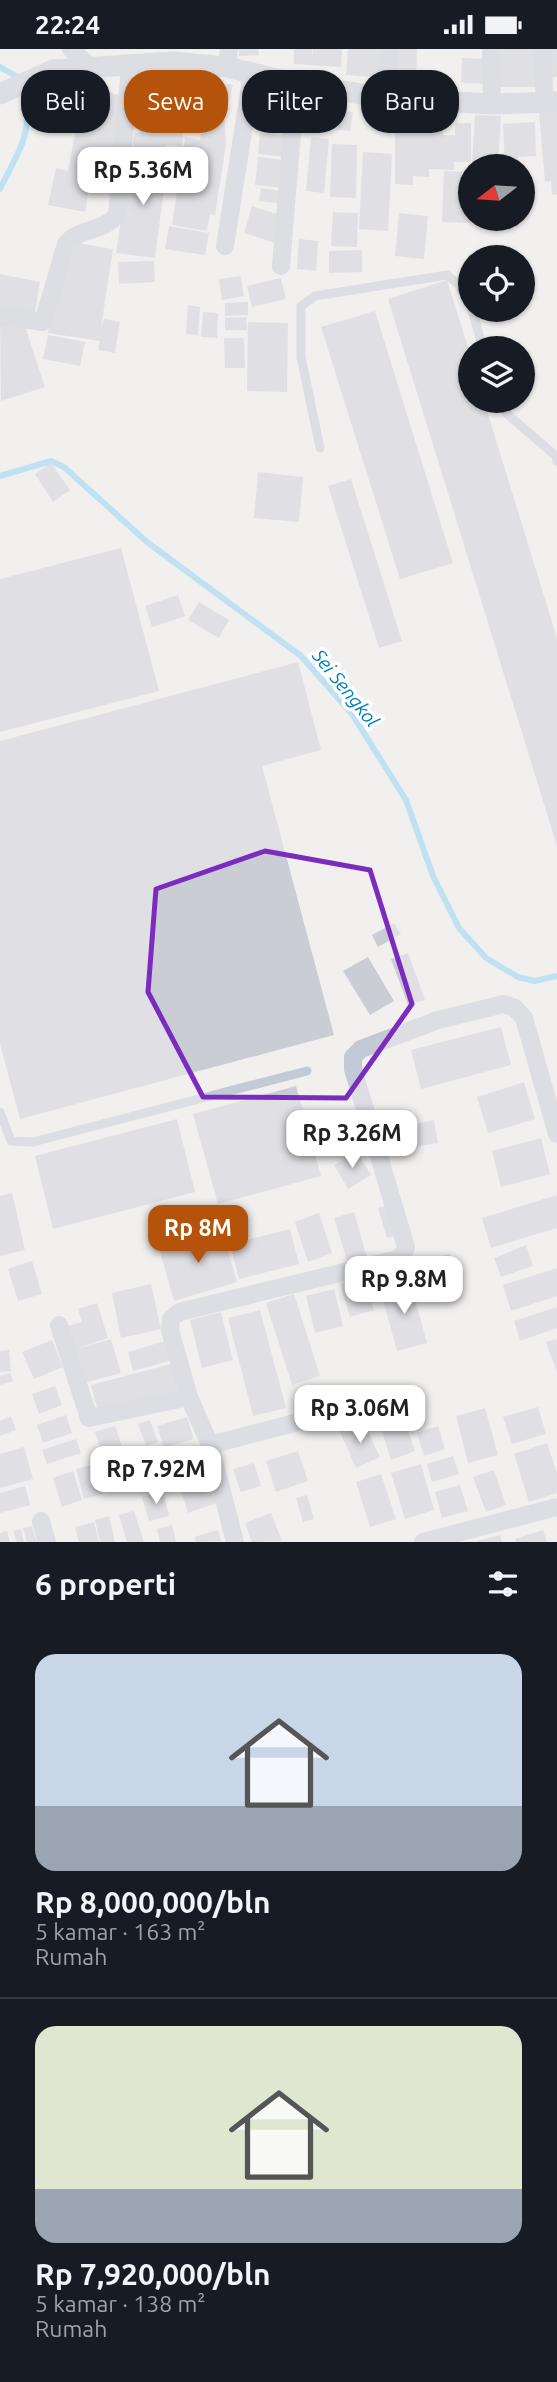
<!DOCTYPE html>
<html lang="id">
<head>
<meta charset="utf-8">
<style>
	:root { --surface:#171b24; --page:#242831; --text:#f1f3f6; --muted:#9ea1a6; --line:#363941; --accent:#b45309 }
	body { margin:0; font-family:Ubuntu,sans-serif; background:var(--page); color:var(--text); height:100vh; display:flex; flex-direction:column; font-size:26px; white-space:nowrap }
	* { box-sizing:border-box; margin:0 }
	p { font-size:23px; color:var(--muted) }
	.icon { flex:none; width:38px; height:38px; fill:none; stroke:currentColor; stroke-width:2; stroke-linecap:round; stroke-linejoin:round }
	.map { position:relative; height:1493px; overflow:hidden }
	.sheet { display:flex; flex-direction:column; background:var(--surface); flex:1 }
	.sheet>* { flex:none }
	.banner { position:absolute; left:21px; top:21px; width:516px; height:63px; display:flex; gap:14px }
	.needle { width:46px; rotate:253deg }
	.buttons { position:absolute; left:458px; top:105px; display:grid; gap:14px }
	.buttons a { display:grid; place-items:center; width:77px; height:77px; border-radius:50%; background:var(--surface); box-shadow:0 2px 5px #0004; font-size:35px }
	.price { position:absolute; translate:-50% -60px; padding:0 16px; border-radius:14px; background:#fff; color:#222; font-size:23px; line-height:46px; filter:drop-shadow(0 2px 4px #0008) }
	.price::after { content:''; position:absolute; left:50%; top:42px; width:21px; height:16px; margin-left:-10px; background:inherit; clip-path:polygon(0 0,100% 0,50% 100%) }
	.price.selected { background:var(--accent); color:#fff }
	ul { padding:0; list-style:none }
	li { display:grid; align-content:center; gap:14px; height:371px; padding:0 35px }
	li+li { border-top:2px solid var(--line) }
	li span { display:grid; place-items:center; height:217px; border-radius:21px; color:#555 }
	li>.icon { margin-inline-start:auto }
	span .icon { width:126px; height:126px; fill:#fffc; stroke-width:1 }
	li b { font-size:30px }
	h2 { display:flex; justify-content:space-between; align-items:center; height:84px; padding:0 35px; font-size:30px }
	.pill { padding:0 24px; border-radius:28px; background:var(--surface); box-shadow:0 2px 5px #0004; font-size:24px; line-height:63px }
	.pill.selected { background:var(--accent); color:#fff }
	.status { display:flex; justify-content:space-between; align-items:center; height:49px; padding:0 35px; background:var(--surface); direction:ltr }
	.status svg { height:19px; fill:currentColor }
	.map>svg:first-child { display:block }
</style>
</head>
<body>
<div class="status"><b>22:24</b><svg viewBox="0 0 49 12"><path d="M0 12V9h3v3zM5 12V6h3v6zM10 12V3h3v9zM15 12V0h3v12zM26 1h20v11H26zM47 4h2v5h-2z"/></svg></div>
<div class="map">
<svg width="557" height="1493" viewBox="0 0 557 1493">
	<rect width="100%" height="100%" fill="#f2efef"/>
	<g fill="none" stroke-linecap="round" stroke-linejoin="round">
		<path stroke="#84d1f3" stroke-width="6" d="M0,18L21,30C36,81 22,95 0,140
			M0,427L51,412L64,418L147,493L301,607L352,665L406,751L433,827L459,879L486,909L518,928L535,932L557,927"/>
	</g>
	<path fill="#cbcdd5" d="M239,0H258L259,6L239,7Z
		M294,0H312V11L313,0H342L341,18L294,15Z
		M348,0H386L384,29L346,26Z
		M392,0H417L416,36H404V24H391Z
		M498,0H537V38H498Z
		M545,0H557V28L546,29Z
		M462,9L490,10L489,35L461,34Z
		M139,23L168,24L167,53L137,52Z
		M196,28L214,29L213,56H206L205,62L194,61Z
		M222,34L233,36L227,60L217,58Z
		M172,37L187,38L182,97L166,96L165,110L132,108L134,84H140L142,56L168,58V79Z
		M98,41L125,47L107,144L89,141L85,163L48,156L56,119L68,122L76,80L90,83Z
		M266,44L281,46L279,69L292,70L290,85L262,82Z
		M339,61L353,63L350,82L337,81Z
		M414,62H443V86H455V74H471V113H454V121L429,120V128L413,127V136L395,135V82H414Z
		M557,62V145L552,146L551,132L545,133L539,64Z
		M204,64H224L226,95L215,166L210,165L207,182L172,176L185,88L200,91Z
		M475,66L501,67L498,116L472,114Z
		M535,73L536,107L518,108V117H505L503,75Z
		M260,84L288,87L286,108L258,105Z
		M311,88L329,90L324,144L306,142Z
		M332,95L357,96L356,149L330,148Z
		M363,103L392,105L388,182L359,180Z
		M130,108L174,114L172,133L165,132L155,209L116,204Z
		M258,108L286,111L283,139L255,136Z
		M444,122L471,123V170H502V175L442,173Z
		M261,139L286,143L285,155L259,152Z
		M252,157L283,167L275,194L244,184Z
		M333,163L358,164L357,198L331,197Z
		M399,164L428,167L424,210L395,207Z
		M169,177L209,184L205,206L165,200Z
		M299,190L318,192L316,222L297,220Z
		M72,193L113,200L101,279L104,270L120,273L115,304L98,301L100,292L48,284L57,225L66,226Z
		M362,201V223L329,224V202Z
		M154,212L155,233L119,235L118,213Z
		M0,225L40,233L34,269L0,262Z
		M241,227L244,247L222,251L219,230Z
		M281,229L286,250L252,258L247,237Z
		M447,231L471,308V352H484L557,589V797L388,250Z
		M248,253V266L225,267V254Z
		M188,256L200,258L198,286L186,285Z
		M375,262L453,514L400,530L321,278Z
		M203,263L218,264L217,289L201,288Z
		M0,268L24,274L45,338L1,352Z
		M246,268L247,281H225V269Z
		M248,273L288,274L287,343L247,342Z
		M48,286L85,293L80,317L43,310Z
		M224,289H244L245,319H225Z
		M51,414L70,441L53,453L35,425Z
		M258,423L303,428L299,473L254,469Z
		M351,430L402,592L379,599L328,437Z
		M121,499L159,642L0,683V530Z
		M178,546L185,567L152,578L145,557Z
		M199,553L229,571L219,589L188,571Z
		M298,613L321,701L262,717L334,986L20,1070L0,995V692Z
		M394,874L401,885L378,898L372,886Z
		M408,904L425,951L408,956L391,910Z
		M368,908L394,952L370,966L343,922Z
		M501,978L511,1016L421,1040L411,1001Z
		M524,1033L535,1070L488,1084L477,1048Z
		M296,1037L321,1127L218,1155L193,1065Z
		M177,1070L195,1143L53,1180L35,1107Z
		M434,1071L438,1094L409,1099L405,1077Z
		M541,1089L550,1125L501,1138L492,1102Z
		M357,1103L371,1126L348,1140L334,1116Z
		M12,1144L25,1201L0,1207V1147Z
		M557,1146V1179L491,1199L482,1169Z
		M391,1155L400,1185L387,1189L378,1159Z
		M354,1163L367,1208L348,1214L334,1169Z
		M319,1164L332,1204L308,1213L295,1173Z
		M221,1180L237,1233L174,1252L159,1199Z
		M290,1180L299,1215L239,1230L230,1195Z
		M526,1196L533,1217L501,1228L494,1209Z
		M450,1205L459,1238L423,1248L414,1214Z
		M32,1212L42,1245L18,1252L8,1220Z
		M557,1219V1247L511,1262L503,1236Z
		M364,1227L374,1261L350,1268L340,1235Z
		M410,1232L427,1294L397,1302L380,1240Z
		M151,1235L161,1280L121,1289L112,1244Z
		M334,1240L343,1277L315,1284L306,1247Z
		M294,1245L320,1327L292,1336L266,1254Z
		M97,1254L108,1289L76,1300L111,1290L121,1324L80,1335L64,1278L82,1273L78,1260Z
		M557,1258V1279L520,1292L514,1272Z
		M260,1261L286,1359L253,1367L228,1269Z
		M221,1263L233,1311L202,1319L190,1271Z
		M557,1290V1324L546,1293Z
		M52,1291L63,1318L34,1330L22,1303Z
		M168,1291L173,1311L133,1322L128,1303Z
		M9,1301L11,1322L0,1323V1302Z
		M178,1313L185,1339L98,1362L91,1336Z
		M10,1324L13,1332L0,1336V1327Z
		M55,1337L62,1356L39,1365L32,1345Z
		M538,1358L546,1385L512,1395L503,1368Z
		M485,1359L498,1406L468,1414L456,1367Z
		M66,1366L72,1384L43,1394L37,1376Z
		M11,1367L16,1381L0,1387V1372Z
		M187,1368L194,1390L164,1399L157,1377Z
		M150,1371L158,1393L146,1397L138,1375Z
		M363,1372L380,1408L356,1419L340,1383Z
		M405,1372L415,1402L391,1411L381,1380Z
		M115,1377L124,1403L104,1410L95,1383Z
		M438,1377L445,1400L424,1407L417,1384Z
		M76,1390L81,1404L47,1415L42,1401Z
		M547,1394L557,1424V1444L529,1453L514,1405Z
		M24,1398L33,1430L0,1439V1405Z
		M298,1402L308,1432L276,1443L266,1412Z
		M163,1406L170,1431L144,1439L136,1413Z
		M207,1407L211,1424L182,1431L178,1414Z
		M453,1407L459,1425L432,1433L427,1415Z
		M254,1414L261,1437L241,1443L233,1420Z
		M95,1415L103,1445L84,1450L76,1420Z
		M421,1415L434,1461L405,1470L391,1424Z
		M494,1421L506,1456L486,1463L473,1428Z
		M73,1422L82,1451L62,1458L53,1429Z
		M381,1425L396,1470L370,1478L356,1433Z
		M208,1429L217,1454L188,1464L180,1439Z
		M460,1436L468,1462L442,1469L435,1443Z
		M25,1437L30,1456L0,1464V1444Z
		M163,1442L169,1467L149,1472L142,1448Z
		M307,1446L314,1470L303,1473L296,1449Z
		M134,1462L144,1493H127L119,1466Z
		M271,1464L282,1492L252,1493L245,1474Z
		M109,1467L115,1493H100L95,1471Z
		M94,1473L99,1493H79L75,1478Z
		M172,1476L176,1493H160L157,1480Z
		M32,1477L37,1493H27L23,1479Z
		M21,1480L24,1493H17L13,1482Z
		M218,1481L221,1492L196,1493L194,1488Z
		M543,1481L547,1493H516L515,1490Z
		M7,1482L10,1493H0V1484Z
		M500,1486L502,1493H477V1492Z"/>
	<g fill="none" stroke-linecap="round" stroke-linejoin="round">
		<path stroke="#c2cad5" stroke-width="9" d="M472,261L483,299
			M499,352L507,365L556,407L557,412
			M320,399L301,308V257L315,247L447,226L458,235L471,258
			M0,1063L11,1092L33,1093L307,1022"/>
		<path stroke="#c2cad5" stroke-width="18" d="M71,0L91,19
			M491,0L492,55
			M542,0L545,54
			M227,18L229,0
			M388,49L389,0
			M225,197L252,25
			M281,217L296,35
			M0,267L43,273L66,195C78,179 104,183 117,166L130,17
			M59,1276L89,1369L189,1348
			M210,1396L390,1349
			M41,1472L47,1493
			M235,1493L210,1396L189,1348L170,1281L171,1270L179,1263L394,1211L403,1206L406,1198L353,1020V1008L361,1000L438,971L504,955L515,959L524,969L557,1085
			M423,1493L557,1458"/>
		<path stroke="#c2cad5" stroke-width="21" d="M0,45L53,21L172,13L227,18L296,35L388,49L492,55L557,53"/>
	</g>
	<path d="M0 0H557V1493H0ZM265,802L370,821L412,955L346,1049L203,1048L148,943L156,840Z" fill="#f2efef" fill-opacity=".55" fill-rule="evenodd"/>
	<path fill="none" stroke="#7b2cbf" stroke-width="5" stroke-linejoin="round" d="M265,802L370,821L412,955L346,1049L203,1048L148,943L156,840Z"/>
	<g text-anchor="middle" stroke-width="7" stroke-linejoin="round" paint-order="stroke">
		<g font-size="19" font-style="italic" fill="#017eb6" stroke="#fff">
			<text transform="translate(346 639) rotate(51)" y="7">Sei Sengkol</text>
		</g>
	</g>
</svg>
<div class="buttons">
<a><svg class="needle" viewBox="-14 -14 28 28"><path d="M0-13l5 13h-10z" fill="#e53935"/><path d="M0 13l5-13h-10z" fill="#9ea1a6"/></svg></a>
<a><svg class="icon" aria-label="locate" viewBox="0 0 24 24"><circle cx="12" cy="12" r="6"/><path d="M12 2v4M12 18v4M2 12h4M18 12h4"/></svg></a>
<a><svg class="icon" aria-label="layers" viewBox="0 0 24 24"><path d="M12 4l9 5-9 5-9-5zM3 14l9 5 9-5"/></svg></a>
</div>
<b class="price" style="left:143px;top:158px">Rp 5.36M</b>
<b class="price" style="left:352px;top:1121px">Rp 3.26M</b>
<b class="price selected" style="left:198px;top:1216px">Rp 8M</b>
<b class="price" style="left:404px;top:1267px">Rp 9.8M</b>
<b class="price" style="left:360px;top:1396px">Rp 3.06M</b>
<b class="price" style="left:156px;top:1457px">Rp 7.92M</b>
<div class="banner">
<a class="pill">Beli</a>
<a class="pill selected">Sewa</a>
<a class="pill">Filter</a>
<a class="pill">Baru</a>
</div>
</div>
<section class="sheet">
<h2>6 properti<svg class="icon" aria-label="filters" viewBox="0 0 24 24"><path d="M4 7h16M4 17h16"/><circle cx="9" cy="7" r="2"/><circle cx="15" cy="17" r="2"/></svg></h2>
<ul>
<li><span style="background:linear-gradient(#c9d6e8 70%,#9aa5b1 0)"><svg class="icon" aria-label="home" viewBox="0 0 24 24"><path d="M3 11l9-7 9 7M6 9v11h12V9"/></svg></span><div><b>Rp 8,000,000/bln</b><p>5 kamar · 163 m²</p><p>Rumah</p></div></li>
<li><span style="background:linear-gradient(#dfe7d0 75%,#9aa5b1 0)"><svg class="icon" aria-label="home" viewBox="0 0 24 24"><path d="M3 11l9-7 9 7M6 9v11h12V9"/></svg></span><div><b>Rp 7,920,000/bln</b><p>5 kamar · 138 m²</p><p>Rumah</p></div></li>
</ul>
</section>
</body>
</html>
